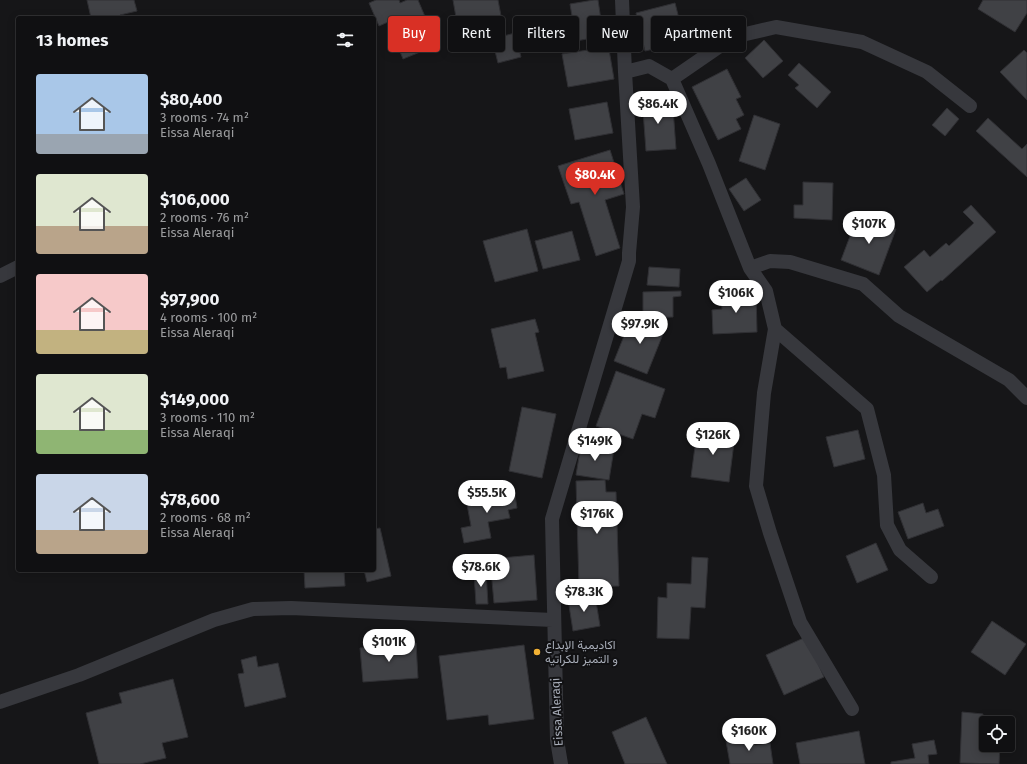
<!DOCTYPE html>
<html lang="en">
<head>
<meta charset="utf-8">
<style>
	:root { --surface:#101012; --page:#1e1e20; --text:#f1f3f6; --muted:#9c9d9f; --line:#303032; --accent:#d93025 }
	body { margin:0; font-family:"Fira Sans",Vazirmatn,sans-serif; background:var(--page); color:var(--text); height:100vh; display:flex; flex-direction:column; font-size:15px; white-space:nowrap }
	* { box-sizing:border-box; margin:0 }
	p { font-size:13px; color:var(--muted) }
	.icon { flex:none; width:22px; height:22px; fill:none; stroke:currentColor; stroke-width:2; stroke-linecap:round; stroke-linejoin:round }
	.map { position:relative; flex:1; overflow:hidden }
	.panel { position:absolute; left:16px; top:16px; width:360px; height:556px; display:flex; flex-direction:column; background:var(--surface); border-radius:4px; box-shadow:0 2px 10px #0003,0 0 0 1px var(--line) }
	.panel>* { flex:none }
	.banner { position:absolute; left:388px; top:16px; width:380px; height:36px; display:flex; gap:8px }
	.tools { position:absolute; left:979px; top:716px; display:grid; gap:8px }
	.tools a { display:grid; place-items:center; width:36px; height:36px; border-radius:4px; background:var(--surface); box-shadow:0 2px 10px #0003,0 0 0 1px var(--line); font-size:20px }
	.price { position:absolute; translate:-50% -34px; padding:0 9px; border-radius:14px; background:#fff; color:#222; font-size:13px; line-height:26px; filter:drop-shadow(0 1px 2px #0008) }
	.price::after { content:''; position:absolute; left:50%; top:24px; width:12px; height:9px; margin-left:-6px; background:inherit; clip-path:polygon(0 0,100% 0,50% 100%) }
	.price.selected { background:var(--accent); color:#fff }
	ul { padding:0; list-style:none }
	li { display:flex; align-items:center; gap:12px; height:100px; padding:0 20px }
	li span { display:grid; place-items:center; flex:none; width:112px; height:80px; border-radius:4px; color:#555 }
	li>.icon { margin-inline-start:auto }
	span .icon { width:48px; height:48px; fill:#fffc; stroke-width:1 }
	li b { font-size:17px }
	h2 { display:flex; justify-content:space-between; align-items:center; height:48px; padding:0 20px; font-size:17px }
	.tag { padding:0 14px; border-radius:4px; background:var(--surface); box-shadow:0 2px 10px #0003,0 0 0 1px var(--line); font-size:14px; line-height:36px }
	.tag.selected { background:var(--accent); color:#fff }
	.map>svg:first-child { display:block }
</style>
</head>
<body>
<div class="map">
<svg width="1027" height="764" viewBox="0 0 1027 764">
	<rect width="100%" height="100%" fill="#161618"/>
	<path fill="#404145" stroke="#303034" d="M87,0H134L137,11L120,15L121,18H91Z
		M376,0H399L400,3L407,0H418L437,45L403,59L388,22L379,26L369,3Z
		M453,0H498L502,21L458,29Z
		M594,0H598L601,20H604L614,79L568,87L562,54L588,50L587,39L560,44L556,19L572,16L570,4Z
		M983,0H1027V13L1015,32L978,9Z
		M675,3L685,42L645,51L636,13Z
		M515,33L521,57L498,63L492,39Z
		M764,40L783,61L763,78L745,58Z
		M1024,50L1027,53V100L1000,72Z
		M799,63L831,92L817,108L795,88L799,85L788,75Z
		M727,69L741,97L736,99L744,115L736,119L741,129L718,140L692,87Z
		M664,96L665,109L673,108L676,149L646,151L642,97Z
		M607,102L613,133L575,140L569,109Z
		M947,108L959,119L945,136L932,125Z
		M754,115L780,124L765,170L739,161Z
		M988,118L1022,149L1027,144V177L976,131Z
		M610,150L624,194L605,200L620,248L596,256L579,202L571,204L558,166Z
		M746,178L761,200L744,211L729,189Z
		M803,182L833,183L832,220L794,218V205H803Z
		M971,205L996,232L942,281L941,280L927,292L904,267L924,250L930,257L946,243L949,246L974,223L963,212Z
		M858,215L896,229L879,275L841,260Z
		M527,229L538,271L495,282L483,241Z
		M572,231L580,260L543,269L535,241Z
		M649,267L680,269L679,287L647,285Z
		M681,291V296L673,297V317L643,318V292Z
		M756,292L757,332L713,334L712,310L722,309L721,294Z
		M632,316L665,329L647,374L614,361Z
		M535,319L539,332L535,333L544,371L508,379L506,367L500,368L491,329Z
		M616,371L665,389L655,418L642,414L633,439L596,426Z
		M522,407L556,414L542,478L509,471Z
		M858,430L865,459L834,467L826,437Z
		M697,431L735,435L729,482L691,477Z
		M581,445L614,449L609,480L576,475Z
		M605,480L606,492H616L619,586L579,587L576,481Z
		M514,489L517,508L508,510L510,518L488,522L491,538L464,543L461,528L471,526L466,499Z
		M923,503L926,513L938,509L944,526L908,539L898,512Z
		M380,528L391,576L367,582L364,570H374V529Z
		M876,543L888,570L857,583L846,556Z
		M534,555L537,600L494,603L490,559Z
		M692,557L708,558L705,608L691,607L689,639L657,638L658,597L667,598V583L691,584Z
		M304,570H344L345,586L305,588Z
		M486,572L488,604H476L474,573Z
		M595,595L600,626L573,631L568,599Z
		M992,621L1026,644L1005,675L971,652Z
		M806,637L824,677L784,695L766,655Z
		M416,643L418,678L363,682L360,648Z
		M524,645L534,719L489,725L488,715L447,720L439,656Z
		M256,656L258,667L278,663L286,697L245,707L238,674L244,673L241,660Z
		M173,679L188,737L162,743L166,758L140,764H99L86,713L122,703L119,693Z
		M962,712L983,714L982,721L1001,722L986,723V745H1000L999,764L960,763Z
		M646,717L667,764H625L612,732Z
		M859,731L865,764H800L796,743Z
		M754,736L755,745L770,743L773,764H730L726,741Z
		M934,740L937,754L928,755L929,764H891V762L915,758L912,744Z"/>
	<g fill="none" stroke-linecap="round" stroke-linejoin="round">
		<path stroke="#37383d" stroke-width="14" d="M625,72L649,66L672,79L709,164L750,268L766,291L775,329L764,393L756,486L770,533L800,622L852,709
			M672,79L733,37L776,27L862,42L927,72L970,106
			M750,268L770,261L790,262L863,284L899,316L1009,380L1027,398
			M0,276L18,267
			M775,329L867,409L884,475L887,525L900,550L931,577
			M0,702L79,675L214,620L253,609L291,608L553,620
			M561,764L557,740L552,519L629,261V253L633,207L625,72L622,0"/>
	</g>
	<circle fill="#f2b134" stroke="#111113" stroke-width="1.5" cx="537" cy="652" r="4"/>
	<g text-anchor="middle" stroke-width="4" stroke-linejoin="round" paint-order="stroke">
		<g font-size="12" fill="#a8adb8" stroke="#111113" text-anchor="start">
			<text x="545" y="649">اكاديمية الإبداع<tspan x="545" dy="14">و التميز للكراتيه</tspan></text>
		</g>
		<g font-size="12" fill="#a8adb8" stroke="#111113">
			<text transform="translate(557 712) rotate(-93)" y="4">Eissa Aleraqi</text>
		</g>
	</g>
</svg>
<div class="tools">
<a><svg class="icon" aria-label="locate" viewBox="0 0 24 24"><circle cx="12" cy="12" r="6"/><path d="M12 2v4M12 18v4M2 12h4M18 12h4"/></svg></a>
</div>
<b class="price" style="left:658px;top:125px">$86.4K</b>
<b class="price selected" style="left:595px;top:196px">$80.4K</b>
<b class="price" style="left:869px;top:245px">$107K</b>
<b class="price" style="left:736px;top:314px">$106K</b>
<b class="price" style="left:640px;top:345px">$97.9K</b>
<b class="price" style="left:713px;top:456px">$126K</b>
<b class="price" style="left:595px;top:462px">$149K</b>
<b class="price" style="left:487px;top:514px">$55.5K</b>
<b class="price" style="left:597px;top:535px">$176K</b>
<b class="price" style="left:481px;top:588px">$78.6K</b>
<b class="price" style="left:584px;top:613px">$78.3K</b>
<b class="price" style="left:389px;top:663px">$101K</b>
<b class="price" style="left:749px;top:752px">$160K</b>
<div class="banner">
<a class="tag selected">Buy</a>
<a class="tag">Rent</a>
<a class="tag">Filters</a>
<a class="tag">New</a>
<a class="tag">Apartment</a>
</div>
<section class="panel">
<h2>13 homes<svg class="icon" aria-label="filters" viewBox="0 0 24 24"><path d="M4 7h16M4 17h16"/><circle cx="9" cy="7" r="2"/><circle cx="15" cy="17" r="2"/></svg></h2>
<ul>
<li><span style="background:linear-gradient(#a9c7e8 75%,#9aa5b1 0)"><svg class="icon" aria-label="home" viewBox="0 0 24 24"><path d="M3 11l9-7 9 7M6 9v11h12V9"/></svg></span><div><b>$80,400</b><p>3 rooms · 74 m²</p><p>Eissa Aleraqi</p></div></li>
<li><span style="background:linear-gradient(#dfe7d0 65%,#b9a48a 0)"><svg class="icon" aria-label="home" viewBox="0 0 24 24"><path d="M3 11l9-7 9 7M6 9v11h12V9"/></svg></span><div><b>$106,000</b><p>2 rooms · 76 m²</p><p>Eissa Aleraqi</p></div></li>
<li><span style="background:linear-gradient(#f6c9c9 70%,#c2b280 0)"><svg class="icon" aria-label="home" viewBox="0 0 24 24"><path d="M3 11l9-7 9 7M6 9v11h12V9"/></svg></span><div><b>$97,900</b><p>4 rooms · 100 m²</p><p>Eissa Aleraqi</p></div></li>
<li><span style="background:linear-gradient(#dfe7d0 70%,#8fb573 0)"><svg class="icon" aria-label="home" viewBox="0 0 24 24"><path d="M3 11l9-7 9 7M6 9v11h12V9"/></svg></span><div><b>$149,000</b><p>3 rooms · 110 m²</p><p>Eissa Aleraqi</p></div></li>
<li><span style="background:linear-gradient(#c9d6e8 70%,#b9a48a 0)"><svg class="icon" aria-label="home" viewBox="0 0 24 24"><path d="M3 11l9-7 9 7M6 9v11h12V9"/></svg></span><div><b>$78,600</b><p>2 rooms · 68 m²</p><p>Eissa Aleraqi</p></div></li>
</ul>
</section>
</div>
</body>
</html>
